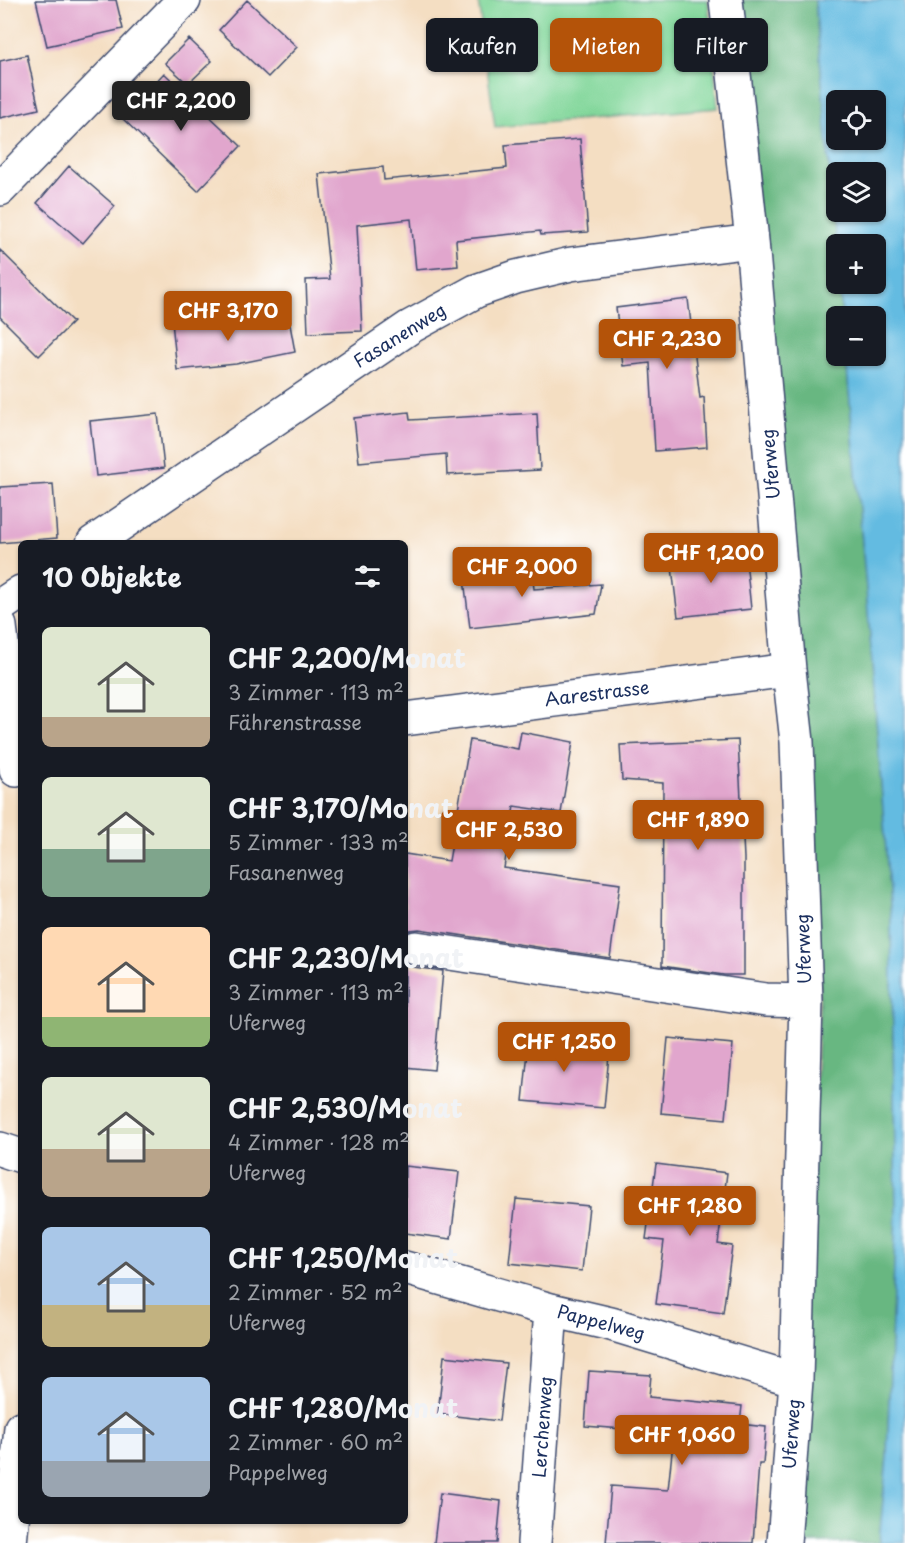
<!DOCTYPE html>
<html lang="de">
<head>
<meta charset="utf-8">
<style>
	:root { --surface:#171b24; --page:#20242c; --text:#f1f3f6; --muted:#9ea1a6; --accent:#b45309 }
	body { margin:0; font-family:"Playpen Sans",sans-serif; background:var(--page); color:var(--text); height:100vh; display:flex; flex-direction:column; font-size:22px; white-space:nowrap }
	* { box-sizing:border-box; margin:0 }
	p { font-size:20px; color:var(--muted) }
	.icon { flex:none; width:33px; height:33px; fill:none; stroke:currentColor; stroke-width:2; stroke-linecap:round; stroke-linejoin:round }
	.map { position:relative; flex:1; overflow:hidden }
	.panel { position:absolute; left:18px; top:540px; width:390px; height:984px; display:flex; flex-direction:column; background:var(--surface); border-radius:9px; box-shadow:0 2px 4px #0004 }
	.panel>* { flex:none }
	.banner { position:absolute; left:426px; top:18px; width:388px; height:54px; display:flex; gap:12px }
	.buttons { position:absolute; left:826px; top:90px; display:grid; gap:12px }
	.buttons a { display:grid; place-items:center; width:60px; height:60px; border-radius:9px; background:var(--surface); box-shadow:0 2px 4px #0004; font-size:30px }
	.price { position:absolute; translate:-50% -51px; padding:0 14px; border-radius:6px; background:var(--accent); color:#fff; font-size:20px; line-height:39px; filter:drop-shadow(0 2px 3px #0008) }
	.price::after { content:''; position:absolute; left:50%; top:36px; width:18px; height:14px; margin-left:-9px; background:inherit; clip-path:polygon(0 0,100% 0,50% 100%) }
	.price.active { background:#222; color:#fff }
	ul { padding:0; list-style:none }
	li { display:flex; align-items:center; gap:18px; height:150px; padding:0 24px }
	li span { display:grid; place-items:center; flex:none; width:168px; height:120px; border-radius:9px; color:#555 }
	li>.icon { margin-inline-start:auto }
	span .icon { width:72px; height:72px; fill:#fffc; stroke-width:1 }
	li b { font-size:26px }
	h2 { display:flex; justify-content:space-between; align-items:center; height:72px; padding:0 24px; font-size:26px }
	.tag { padding:0 21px; border-radius:9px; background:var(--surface); box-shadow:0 2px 4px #0004; font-size:21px; line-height:54px }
	.tag.active { background:var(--accent); color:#fff }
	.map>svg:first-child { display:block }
</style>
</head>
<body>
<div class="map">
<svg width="905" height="1543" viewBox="0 0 905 1543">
	<rect width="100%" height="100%" fill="#fff"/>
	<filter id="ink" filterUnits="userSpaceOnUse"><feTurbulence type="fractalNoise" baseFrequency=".0167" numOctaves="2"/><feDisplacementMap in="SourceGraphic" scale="12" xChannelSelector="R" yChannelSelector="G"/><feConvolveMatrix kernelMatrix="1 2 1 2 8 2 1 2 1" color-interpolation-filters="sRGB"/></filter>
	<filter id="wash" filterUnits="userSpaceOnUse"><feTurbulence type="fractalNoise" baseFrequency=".008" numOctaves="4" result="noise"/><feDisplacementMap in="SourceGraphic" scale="24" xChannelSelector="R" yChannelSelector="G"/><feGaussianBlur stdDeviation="1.35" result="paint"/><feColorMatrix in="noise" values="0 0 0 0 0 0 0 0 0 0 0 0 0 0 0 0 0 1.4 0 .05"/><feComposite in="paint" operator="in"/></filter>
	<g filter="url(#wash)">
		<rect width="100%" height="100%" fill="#f4dec2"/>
		<path fill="#80d699" stroke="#4e827c" stroke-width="1.5" d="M478,0H708L718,108L495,127Z"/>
		<path fill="#68b781" stroke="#427370" stroke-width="1.5" d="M741,0H815L837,255V284H840L842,316H837V356H846L869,623L891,917L896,1210L887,1457L879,1543H793L820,988Z"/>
		<path fill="#63bbe1" stroke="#3f75a0" stroke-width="1.5" fill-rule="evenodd" d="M815,0H905V1543H879L887,1457L896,1210L891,917L869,623L846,356H876V316H842L840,284H876V244H837V255ZM837,100H876V140H837ZM837,172H876V212H837Z"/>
		<g id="blocks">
			<path fill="#e1a6cd" d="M36,0H116L123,29L47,46Z
				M247,0L297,47L268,77L219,30Z
				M480,30L484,59L433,64L429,35Z
				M189,39L212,61L188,84L165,63Z
				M27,55L39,109L0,118V61Z
				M164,73L241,146L198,191L122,118Z
				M580,139L588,232L541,235L540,231L456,240L458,266L416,270L411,219L357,225L362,331L308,333L306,280L330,279L319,174L383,167L384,180L507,168L505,145Z
				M69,166L115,206L83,243L37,203Z
				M0,250L73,322L39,356L0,317Z
				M688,299L700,398L704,397L707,447L655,451L650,363L623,366L616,308Z
				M231,316L232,330L289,319L295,352L236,364L177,370L172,322Z
				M409,412L410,420L537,413L540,470L447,475L446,454L359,462L354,418Z
				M158,414L164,468L96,476L90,421Z
				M53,484L57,538L0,543V487Z
				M745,551L751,609L678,617L671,559Z
				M531,563L534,589L601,584L596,614L470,628L463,571Z
				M521,732L573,742L561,813L514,806L504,868L620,884L610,958L419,929L410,930L405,934V854L449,861L470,740L518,749Z
				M738,740L744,858V975H724L662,966L663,783L622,780L620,745Z
				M405,963L413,967L443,971L434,1070L405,1067Z
				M530,1032L569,1036L567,1051L609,1055L604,1108L523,1101Z
				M668,1038L733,1044L726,1119L661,1113Z
				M656,1164L727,1173L718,1244L732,1246L723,1313L656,1304L664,1241L646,1239Z
				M405,1166L459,1172L451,1239L405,1233Z
				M516,1199L589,1206L582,1271L509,1263Z
				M444,1356L506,1363L499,1421L438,1414Z
				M589,1371L651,1375L649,1397L742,1406L740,1424L766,1427L763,1464H759L753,1543H606L611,1486L668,1490L674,1433L585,1426Z
				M440,1493L501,1501L497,1543H434Z"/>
		</g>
	</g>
	<g filter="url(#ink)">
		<use href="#blocks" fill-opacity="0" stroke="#3c496d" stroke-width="1.5"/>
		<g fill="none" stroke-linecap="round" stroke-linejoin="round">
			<g stroke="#3c496d" stroke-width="36">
				<path id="street" d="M726,0L752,241L789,670L797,742L806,1001L796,1380L784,1543
					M0,189L184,0
					M93,543L410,327L476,291L516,277L571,264L752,241
					M0,606L21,592
					M0,626L16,770
					M405,719L789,670
					M416,948L766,1000L806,1001
					M0,1149L21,1156
					M405,1268L551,1310L611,1324L796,1380
					M10,1543L21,1428
					M534,1543L551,1310"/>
			</g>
			<use href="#street" stroke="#fff" stroke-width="33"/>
		</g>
	</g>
	<g text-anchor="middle" stroke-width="5" stroke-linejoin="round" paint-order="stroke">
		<g font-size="18" fill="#1b2f5e" stroke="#fff">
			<text transform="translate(400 336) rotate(-32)" y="6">Fasanenweg</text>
			<text transform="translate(771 464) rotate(-95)" y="6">Uferweg</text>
			<text transform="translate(597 694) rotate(-7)" y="6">Aarestrasse</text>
			<text transform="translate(804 949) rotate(-92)" y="6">Uferweg</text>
			<text transform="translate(601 1323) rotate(15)" y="6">Pappelweg</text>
			<text transform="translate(543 1427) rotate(-86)" y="6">Lerchenweg</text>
			<text transform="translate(792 1434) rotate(-86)" y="6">Uferweg</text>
		</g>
	</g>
</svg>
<div class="buttons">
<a><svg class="icon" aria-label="locate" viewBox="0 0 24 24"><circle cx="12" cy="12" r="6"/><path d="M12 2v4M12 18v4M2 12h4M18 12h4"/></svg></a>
<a><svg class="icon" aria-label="layers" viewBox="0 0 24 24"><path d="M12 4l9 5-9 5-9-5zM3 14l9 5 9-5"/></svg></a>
<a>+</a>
<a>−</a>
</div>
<b class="price active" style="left:181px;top:132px">CHF 2,200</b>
<b class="price" style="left:228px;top:342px">CHF 3,170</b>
<b class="price" style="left:667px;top:370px">CHF 2,230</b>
<b class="price" style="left:711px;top:584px">CHF 1,200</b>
<b class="price" style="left:522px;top:598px">CHF 2,000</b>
<b class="price" style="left:698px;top:851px">CHF 1,890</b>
<b class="price" style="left:509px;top:861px">CHF 2,530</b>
<b class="price" style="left:564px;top:1073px">CHF 1,250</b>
<b class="price" style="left:690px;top:1237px">CHF 1,280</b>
<b class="price" style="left:682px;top:1466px">CHF 1,060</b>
<div class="banner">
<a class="tag">Kaufen</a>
<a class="tag active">Mieten</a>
<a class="tag">Filter</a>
</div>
<section class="panel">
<h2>10 Objekte<svg class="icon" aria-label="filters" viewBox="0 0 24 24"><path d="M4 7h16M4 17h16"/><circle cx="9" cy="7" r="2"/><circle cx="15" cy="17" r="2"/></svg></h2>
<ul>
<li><span style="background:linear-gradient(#dfe7d0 75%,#b9a48a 0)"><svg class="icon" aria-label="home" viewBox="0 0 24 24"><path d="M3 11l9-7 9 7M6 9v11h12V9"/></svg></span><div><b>CHF 2,200/Monat</b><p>3 Zimmer · 113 m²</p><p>Fährenstrasse</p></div></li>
<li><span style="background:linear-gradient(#dfe7d0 60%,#7fa58c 0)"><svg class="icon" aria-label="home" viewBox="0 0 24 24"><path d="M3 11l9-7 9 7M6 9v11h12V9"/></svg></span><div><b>CHF 3,170/Monat</b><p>5 Zimmer · 133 m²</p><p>Fasanenweg</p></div></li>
<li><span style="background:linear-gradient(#ffd9b3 75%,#8fb573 0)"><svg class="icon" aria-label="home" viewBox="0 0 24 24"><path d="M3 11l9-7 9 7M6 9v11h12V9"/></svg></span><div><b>CHF 2,230/Monat</b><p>3 Zimmer · 113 m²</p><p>Uferweg</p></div></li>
<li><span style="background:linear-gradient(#dfe7d0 60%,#b9a48a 0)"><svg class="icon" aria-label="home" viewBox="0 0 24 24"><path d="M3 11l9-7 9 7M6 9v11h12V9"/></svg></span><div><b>CHF 2,530/Monat</b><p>4 Zimmer · 128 m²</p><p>Uferweg</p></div></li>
<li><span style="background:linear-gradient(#a9c7e8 65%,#c2b280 0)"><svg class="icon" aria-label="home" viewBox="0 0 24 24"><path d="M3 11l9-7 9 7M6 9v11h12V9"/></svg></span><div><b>CHF 1,250/Monat</b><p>2 Zimmer · 52 m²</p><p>Uferweg</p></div></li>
<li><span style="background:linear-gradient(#a9c7e8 70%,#9aa5b1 0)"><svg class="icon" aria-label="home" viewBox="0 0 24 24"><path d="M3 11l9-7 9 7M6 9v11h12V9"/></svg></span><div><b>CHF 1,280/Monat</b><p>2 Zimmer · 60 m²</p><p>Pappelweg</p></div></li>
</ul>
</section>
</div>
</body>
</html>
